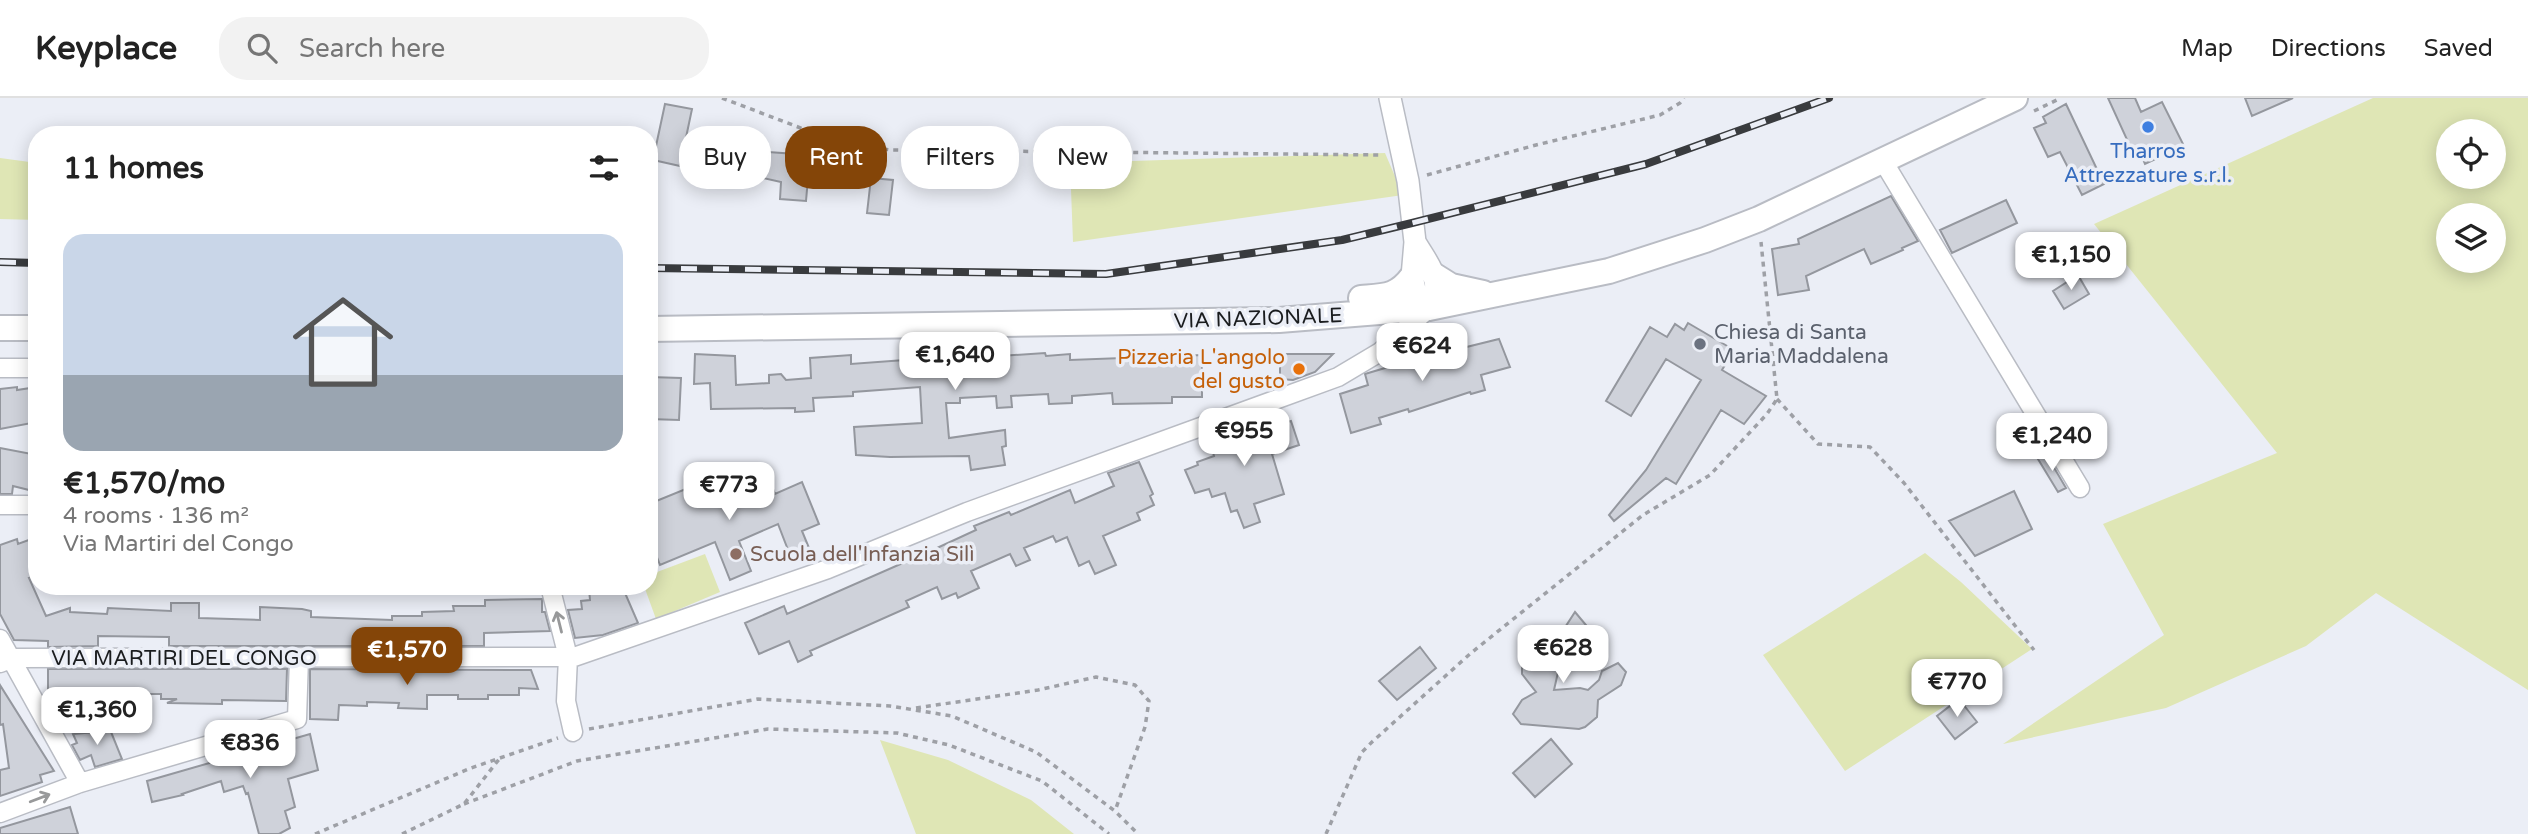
<!DOCTYPE html>
<html lang="en">
<head>
<meta charset="utf-8">
<style>
	:root { --surface:#fff; --page:#f2f2f2; --text:#222; --muted:#767676; --line:#e0e0e0; --accent:#844508 }
	body { margin:0; font-family:"Varela Round",sans-serif; background:var(--page); color:var(--text); height:100vh; display:flex; flex-direction:column; font-size:26px; white-space:nowrap }
	* { box-sizing:border-box; margin:0 }
	p { font-size:23px; color:var(--muted) }
	.icon { flex:none; width:38px; height:38px; fill:none; stroke:currentColor; stroke-width:2; stroke-linecap:round; stroke-linejoin:round }
	.map { position:relative; flex:1; overflow:hidden }
	.details { position:absolute; left:28px; top:28px; width:630px; height:469px; display:flex; flex-direction:column; background:var(--surface); border-radius:28px; box-shadow:0 4px 18px #0003 }
	.details>* { flex:none }
	.top-card { position:absolute; left:679px; top:28px; width:665px; height:63px; display:flex; gap:14px }
	.controls { position:absolute; left:2436px; top:21px; display:grid; gap:14px }
	.controls a { display:grid; place-items:center; width:70px; height:70px; border-radius:50%; background:var(--surface); box-shadow:0 4px 18px #0003; font-size:35px }
	.price { position:absolute; translate:-50% -60px; padding:0 16px; border-radius:14px; background:#fff; color:#222; font-size:23px; line-height:46px; filter:drop-shadow(0 2px 4px #0008) }
	.price::after { content:''; position:absolute; left:50%; top:42px; width:21px; height:16px; margin-left:-10px; background:inherit; clip-path:polygon(0 0,100% 0,50% 100%) }
	.price.current { background:var(--accent); color:#fff }
	ul { padding:0; list-style:none }
	li { display:grid; align-content:center; gap:14px; height:371px; padding:0 35px }
	li span { display:grid; place-items:center; height:217px; border-radius:21px; color:#555 }
	li>.icon { margin-inline-start:auto }
	span .icon { width:126px; height:126px; fill:#fffc; stroke-width:1 }
	li b { font-size:30px }
	h2 { display:flex; justify-content:space-between; align-items:center; height:84px; padding:0 35px; font-size:30px }
	.tag { padding:0 24px; border-radius:28px; background:var(--surface); box-shadow:0 4px 18px #0003; font-size:24px; line-height:63px }
	.tag.current { background:var(--accent); color:#fff }
	header { display:flex; align-items:center; gap:42px; box-sizing:border-box; height:98px; padding:0 35px; background:var(--surface); border-bottom:2px solid var(--line) }
	header strong { font-size:33px }
	nav { display:flex; gap:38px; margin-inline-start:auto; font-size:24px }
	.search { width:490px; height:63px; background:var(--page); display:flex; align-items:center; gap:18px; box-sizing:border-box; padding:0 24px; border-radius:28px; color:var(--muted); font-size:26px }
	.map>svg:first-child { display:block }
</style>
</head>
<body>
<header>
<strong>Keyplace</strong>
<div class="search"><svg class="icon" aria-label="search" viewBox="0 0 24 24"><circle cx="10" cy="10" r="6"/><path d="M15 15l6 6"/></svg>Search here</div>
<nav><a>Map</a><a>Directions</a><a>Saved</a></nav>
</header>
<div class="map">
<svg width="2528" height="736" viewBox="0 0 2528 736">
	<rect width="100%" height="100%" fill="#ebeef6"/>
	<path fill="#dfe6b5" fill-rule="evenodd" d="M2373,0H2528V592L2376,495L2306,548L2166,610L2003,646L2164,537L2103,426L2277,355L2094,126ZM2448,33H2494V79H2448ZM2448,117H2494V163H2448Z
		M1385,55L1403,97L1073,144L1070,65Z
		M0,60L37,65V122L0,121Z
		M1925,455L1961,484L2032,551L1845,673L1763,557Z
		M705,456L720,494L656,521L644,488H649V477Z
		M880,642L948,662L1031,702L1074,736H916Z"/>
	<path fill="#cfd2da" stroke="#94979e" stroke-width="2" d="M2108,0H2135L2141,14L2162,4L2184,48L2145,66L2140,54L2134,57Z
		M2245,0H2293L2252,18Z
		M665,6L692,11L680,68L653,62Z
		M2066,6L2104,86L2082,97L2060,54L2048,59L2034,30L2046,25L2043,19Z
		M746,49L768,54L810,57L806,103L780,101L781,84L740,75Z
		M871,80L893,82L889,117L867,115Z
		M1891,98L1918,143L1902,150L1903,152L1871,166L1864,151L1806,178L1809,192L1778,197L1772,151L1799,146L1798,141Z
		M2006,102L2017,125L1952,155L1940,132Z
		M2078,177L2089,196L2064,211L2053,193Z
		M1688,225L1734,252L1722,272L1766,298L1744,326L1721,312L1676,386L1666,380L1614,423L1609,417L1646,372L1701,282L1666,261L1631,318L1606,303L1650,229L1667,239L1675,226L1684,232Z
		M1499,241L1510,269L1481,277L1485,292L1471,296L1470,294L1409,314L1408,311L1379,320L1381,326L1351,335L1340,296L1368,287L1365,276L1395,267L1394,264L1429,253L1430,258Z
		M954,255L955,261L1045,255L1046,258L1070,256V262L1202,257V299H1172V305L1113,306L1112,295L1072,298V305L1049,306L1048,296L1011,298L1012,309L997,310L996,298L960,300V305H946L949,340L1005,332L1006,348L1002,349L1005,367L971,372L969,358L890,359L856,357L854,329L922,325L920,289L853,294V298L813,300L814,313L795,314V310L711,311L710,285L694,286L695,256L735,258L736,287L769,285V277L781,276L786,282L811,280L810,260L851,257V266L918,261V258Z
		M1280,256H1333L1315,274L1293,282L1280,281Z
		M649,279L681,280L679,322L649,321Z
		M17,289V292L37,289V324L0,331V291Z
		M1291,323L1299,347L1272,356L1284,396L1254,406L1260,424L1244,430L1237,412L1231,414L1225,395L1212,399L1209,391L1195,395L1185,372L1198,367L1197,364L1214,358L1209,340L1261,325L1263,331Z
		M0,350L37,357V381L33,393L13,388L12,396H0Z
		M2046,356L2066,390L2058,394L2038,361Z
		M1139,364L1153,396L1150,398L1154,407L1137,415L1140,422L1103,438L1116,467L1095,476L1089,463L1079,468L1067,439L1056,444L1053,438L1024,450L1030,462L1016,468L1010,456L971,473L979,490L958,500L956,495L942,501L937,489L906,503L909,509L810,553L812,557L798,564L789,543L759,556L745,525L784,508L787,516L937,450L976,432L974,428L1009,414L1011,417L1070,392L1075,405L1114,388L1108,375Z
		M768,378L775,396L802,384L819,426L802,433L809,450L790,457L778,426L739,443L751,473L730,482L715,444L660,467L653,449L649,450V406L693,388L700,406Z
		M2014,393L2032,431L1975,458L1949,423Z
		M37,439V478L29,480L46,518L70,510V514L107,516L108,510L171,513V505H199V520L260,522V509L302,511L311,513V519L392,522V518H422V514L454,513L453,508H485V502L542,501V514H545L550,533L484,535V548H169V539L98,538V548L48,549V543L14,542L0,516V447L17,441L18,446Z
		M603,488H622L638,525L603,537L575,540L568,512L582,511L581,503L590,502L589,491L603,490Z
		M1575,514L1591,533L1581,547L1570,550L1558,561L1559,570L1554,592L1580,590L1588,592L1599,582L1602,573L1618,565L1626,574L1621,587L1598,602L1597,619L1585,629L1579,631L1521,626L1513,616L1522,602L1536,594L1522,576V561L1534,550H1548L1562,538L1564,531Z
		M1420,549L1436,570L1397,602L1379,583Z
		M48,571H287L286,603L222,602V606L167,605L177,601H161V596H120V601L48,600Z
		M310,571L531,572L538,591L519,590V597H488V601H458V597H427V611L398,610L399,605L367,604V608L339,607L338,622L310,621Z
		M0,587L54,673L40,677L42,684L0,698V672L9,670L3,626L0,627Z
		M1959,601L1977,624L1955,641L1937,618Z
		M109,629L122,661L95,669L91,657L80,662L72,647L77,645L73,636L96,634Z
		M310,636L318,672L288,681L295,709L285,713L290,730L279,736H259L248,695L246,696L243,688L224,694L221,683L182,696L183,697L152,704L147,683Z
		M1551,641L1572,666L1535,699L1513,675Z
		M70,709L78,736H0V730Z"/>
	<g fill="none" stroke-linecap="round" stroke-linejoin="round">
		<g stroke="#b9bcc4" stroke-width="21">
			<path id="minor" d="M1883,63L2080,390
				M0,270H37
				M0,407H37
				M550,488L568,559L566,603L573,634
				M0,541L80,685
				M0,565L13,560L574,559L828,471L967,414L1338,279L1380,254L1429,210
				M0,715L80,685L297,621L299,560"/>
		</g>
		<g stroke="#b9bcc4" stroke-width="24">
			<path id="tertiary" d="M1390,0L1408,83L1415,144L1412,179L1417,200L1429,210C1445,183 1429,168 1415,144"/>
		</g>
		<g stroke="#b9bcc4" stroke-width="28">
			<path id="secondary" d="M1435,178L1451,188L1483,195
				M1361,200C1385,198 1397,199 1412,179
				M0,230H37
				M649,231L1279,222L1429,210L1609,173L1705,142L1759,121L2015,0"/>
		</g>
		<path stroke="#9ea0a6" stroke-width="3.5" stroke-dasharray="5 5" stroke-linecap="butt" d="M722,0L840,45L891,52L1383,57
			M2034,13L2061,0
			M1427,77L1536,47L1660,17L1680,5L1684,0
			M1777,301L1818,346L1870,349L1904,385L2034,552
			M916,610L1038,592L1096,579L1135,587L1149,603L1145,629L1115,713
			M589,631L758,601L890,608L952,618L1036,654L1115,713L1138,736
			M464,706L577,663L768,631L897,635L949,647L1042,683L1109,736
			M315,736L471,670L558,640
			M402,736L464,706L500,660
			M1326,736L1362,654L1372,644L1471,555L1643,417L1710,377L1767,316L1777,301L1761,144"/>
		<use href="#minor" stroke="#fff" stroke-width="18"/>
		<use href="#tertiary" stroke="#fff" stroke-width="21"/>
		<use href="#secondary" stroke="#fff" stroke-width="24"/>
		<g stroke="#393b3e" stroke-width="8">
			<path id="rail" d="M0,164L37,165
				M649,170L1106,176L1342,142L1412,125L1646,66L1829,0"/>
		</g>
		<use href="#rail" stroke="#ebeef6" stroke-width="5" stroke-dasharray="16" stroke-linecap="butt"/>
	</g>
	<defs><path id="oneway-shaft" d="M-6 0H5M1.5-3L5.5 0L1.5 3" fill="none" stroke-width="1.6" stroke-linecap="round" stroke-linejoin="round" transform="scale(1.75)"/></defs>
	<g stroke="#98999a">
		<use href="#oneway-shaft" transform="translate(559 524) rotate(-104)"/>
		<use href="#oneway-shaft" transform="translate(40 700) rotate(-21)"/>
	</g>
	<circle fill="#3f7fe0" stroke="#ebeef6" stroke-width="2.5" cx="2148" cy="29" r="7"/>
	<circle fill="#6b7280" stroke="#ebeef6" stroke-width="2.5" cx="1700" cy="246" r="7"/>
	<circle fill="#e8710a" stroke="#ebeef6" stroke-width="2.5" cx="1299" cy="271" r="7"/>
	<circle fill="#8d6e63" stroke="#ebeef6" stroke-width="2.5" cx="736" cy="456" r="7"/>
	<g text-anchor="middle" stroke-width="7" stroke-linejoin="round" paint-order="stroke">
		<g font-size="21" fill="#366cbe" stroke="#ebeef6">
			<text x="2148" y="60">Tharros<tspan x="2148" dy="24">Attrezzature s.r.l.</tspan></text>
		</g>
		<g font-size="21" fill="#1a1c1e" stroke="#ebeef6">
			<text transform="translate(1258 220) rotate(-2)" y="7">VIA NAZIONALE</text>
			<text x="184" y="567">VIA MARTIRI DEL CONGO</text>
		</g>
		<g font-size="21" fill="#5b616d" stroke="#ebeef6" text-anchor="start">
			<text x="1714" y="241">Chiesa di Santa<tspan x="1714" dy="24">Maria Maddalena</tspan></text>
		</g>
		<g font-size="21" fill="#c56008" stroke="#ebeef6" text-anchor="end">
			<text x="1285" y="266">Pizzeria L'angolo<tspan x="1285" dy="24">del gusto</tspan></text>
		</g>
		<g font-size="21" fill="#785e54" stroke="#ebeef6" text-anchor="start">
			<text x="750" y="463">Scuola dell'Infanzia Silì</text>
		</g>
	</g>
</svg>
<div class="controls">
<a><svg class="icon" aria-label="locate" viewBox="0 0 24 24"><circle cx="12" cy="12" r="6"/><path d="M12 2v4M12 18v4M2 12h4M18 12h4"/></svg></a>
<a><svg class="icon" aria-label="layers" viewBox="0 0 24 24"><path d="M12 4l9 5-9 5-9-5zM3 14l9 5 9-5"/></svg></a>
</div>
<b class="price" style="left:2071px;top:194px">€1,150</b>
<b class="price" style="left:1422px;top:285px">€624</b>
<b class="price" style="left:955px;top:294px">€1,640</b>
<b class="price" style="left:1244px;top:370px">€955</b>
<b class="price" style="left:2052px;top:375px">€1,240</b>
<b class="price" style="left:729px;top:424px">€773</b>
<b class="price" style="left:1563px;top:587px">€628</b>
<b class="price current" style="left:407px;top:589px">€1,570</b>
<b class="price" style="left:1957px;top:621px">€770</b>
<b class="price" style="left:97px;top:649px">€1,360</b>
<b class="price" style="left:250px;top:682px">€836</b>
<div class="top-card">
<a class="tag">Buy</a>
<a class="tag current">Rent</a>
<a class="tag">Filters</a>
<a class="tag">New</a>
</div>
<section class="details">
<h2>11 homes<svg class="icon" aria-label="filters" viewBox="0 0 24 24"><path d="M4 7h16M4 17h16"/><circle cx="9" cy="7" r="2"/><circle cx="15" cy="17" r="2"/></svg></h2>
<ul>
<li><span style="background:linear-gradient(#c9d6e8 65%,#9aa5b1 0)"><svg class="icon" aria-label="home" viewBox="0 0 24 24"><path d="M3 11l9-7 9 7M6 9v11h12V9"/></svg></span><div><b>€1,570/mo</b><p>4 rooms · 136 m²</p><p>Via Martiri del Congo</p></div></li>
</ul>
</section>
</div>
</body>
</html>
